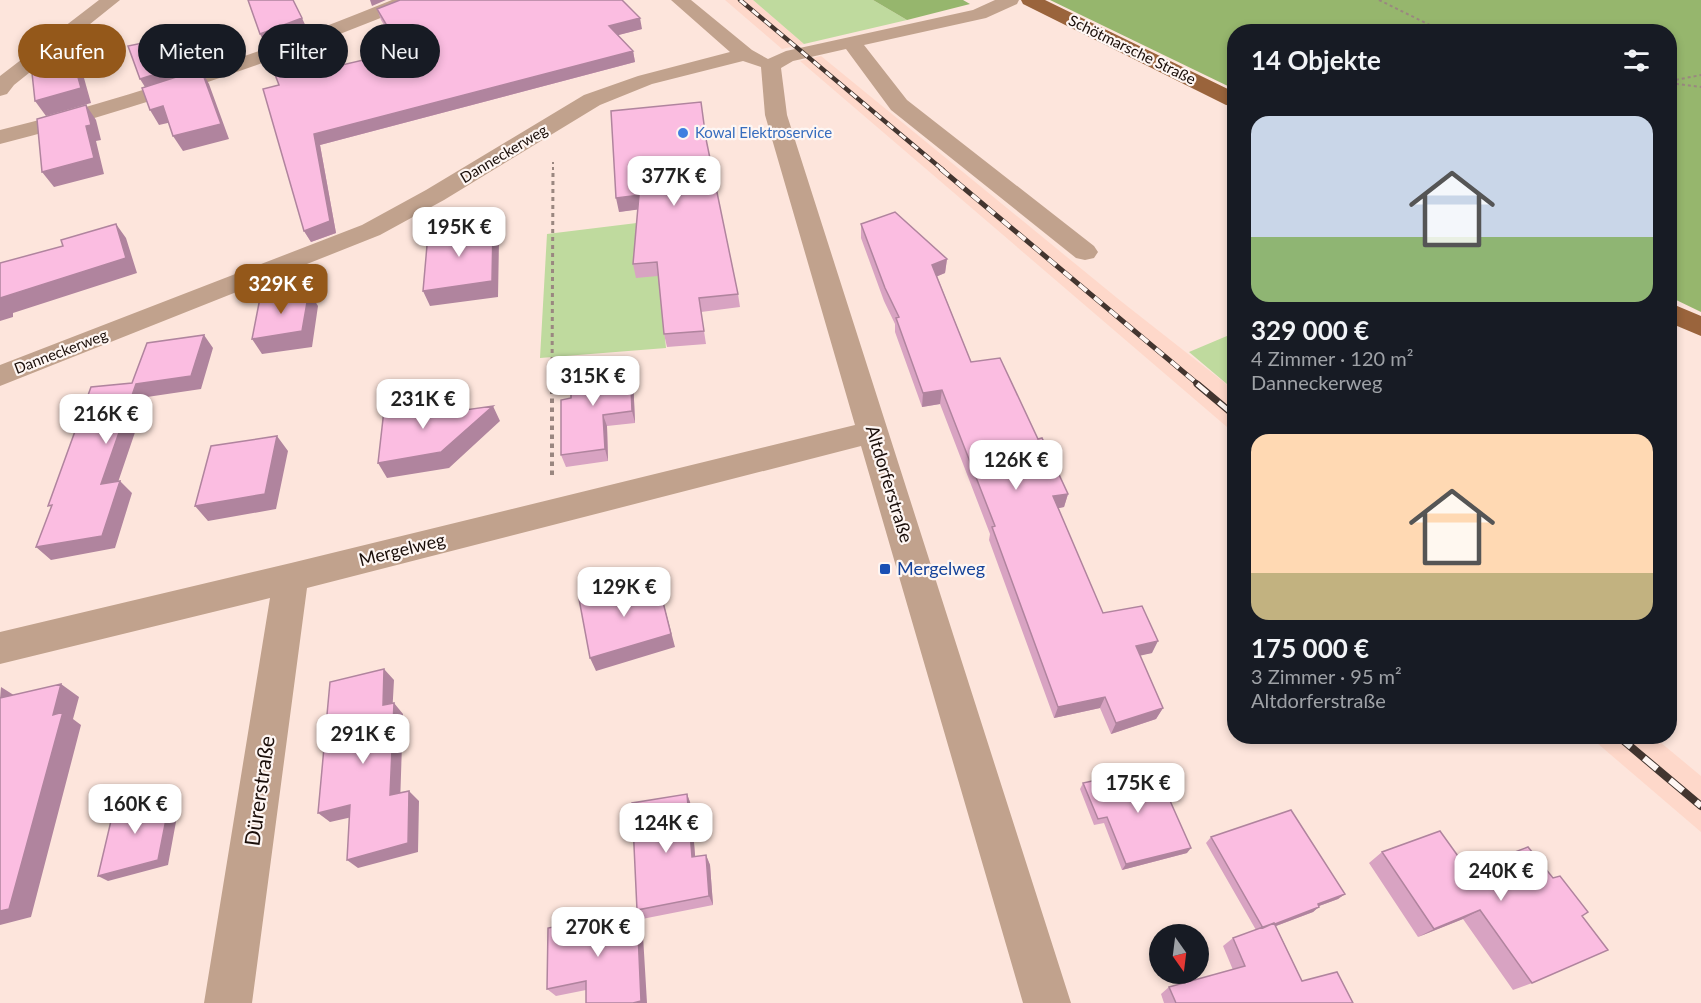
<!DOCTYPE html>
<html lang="de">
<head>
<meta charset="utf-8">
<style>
	:root { --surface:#171b24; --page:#20242c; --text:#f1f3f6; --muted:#9ea1a6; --accent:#94581a }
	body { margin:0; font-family:Lato,sans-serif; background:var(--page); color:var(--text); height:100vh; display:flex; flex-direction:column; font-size:22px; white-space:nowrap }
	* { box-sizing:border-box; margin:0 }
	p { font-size:20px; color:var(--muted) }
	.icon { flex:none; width:33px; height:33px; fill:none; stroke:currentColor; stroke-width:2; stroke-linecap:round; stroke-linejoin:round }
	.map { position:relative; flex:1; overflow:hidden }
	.sheet { position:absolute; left:1227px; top:24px; width:450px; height:720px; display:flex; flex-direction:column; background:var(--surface); border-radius:24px; box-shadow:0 3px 9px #0003 }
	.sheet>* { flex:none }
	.top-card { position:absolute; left:18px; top:24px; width:570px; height:54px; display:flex; gap:12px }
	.needle { width:39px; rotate:166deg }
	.fabs { position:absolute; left:1149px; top:924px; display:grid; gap:12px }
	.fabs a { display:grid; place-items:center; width:60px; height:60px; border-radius:50%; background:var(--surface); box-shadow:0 3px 9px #0003; font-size:30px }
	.price { position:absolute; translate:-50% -51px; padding:0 14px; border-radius:12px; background:#fff; color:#222; font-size:20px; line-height:39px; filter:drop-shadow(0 2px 3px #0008) }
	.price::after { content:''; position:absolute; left:50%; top:36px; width:18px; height:14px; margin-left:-9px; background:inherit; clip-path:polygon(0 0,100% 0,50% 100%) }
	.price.active { background:var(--accent); color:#fff }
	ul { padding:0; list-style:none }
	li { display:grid; align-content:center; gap:12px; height:318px; padding:0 24px }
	li span { display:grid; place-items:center; height:186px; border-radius:18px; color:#555 }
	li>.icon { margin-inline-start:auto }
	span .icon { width:108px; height:108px; fill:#fffc; stroke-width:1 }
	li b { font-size:26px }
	h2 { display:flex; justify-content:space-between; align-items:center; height:72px; padding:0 24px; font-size:26px }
	.tag { padding:0 21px; border-radius:27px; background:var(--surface); box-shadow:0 3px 9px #0003; font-size:21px; line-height:54px }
	.tag.active { background:var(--accent); color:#fff }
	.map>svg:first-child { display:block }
</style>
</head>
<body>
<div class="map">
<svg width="1701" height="1003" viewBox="0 0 1701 1003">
	<rect width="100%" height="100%" fill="#fde5dc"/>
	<path fill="#fed8ca" d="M725,0H753L804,44L782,49Z
		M821,56L1122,302L1234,390V433L800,61Z
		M1590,737H1654L1701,776V832Z"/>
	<path fill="#bfda9e" d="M753,0H873L907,20L804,44Z
		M653,221L666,348L540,358L547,234Z
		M1234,333V390L1189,352Z"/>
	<path fill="#96b66d" d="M873,0H963L970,4L907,20Z
		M1050,0H1701V312L1670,297V32H1234V89Z"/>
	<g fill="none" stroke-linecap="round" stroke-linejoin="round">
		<path stroke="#9a8780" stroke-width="2" stroke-dasharray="3 3" stroke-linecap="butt" d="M1379,0L1444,32
			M1670,81L1701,75
			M1670,83L1701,87
			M553,170V162"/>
		<path stroke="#9a8780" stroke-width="3" stroke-dasharray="4 4" stroke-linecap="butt" d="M552,385L553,169"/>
		<path stroke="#9a8780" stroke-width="4" stroke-dasharray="4.5 4.5" stroke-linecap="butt" d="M552,475V384"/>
		<path fill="#c1a28d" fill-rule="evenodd" d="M99,0H120L14,85L7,94L0,96V76Z
			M392,0H417L415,4C279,60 142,108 0,144V130C134,97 264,52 392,0Z
			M671,0H691L752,50L768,59L786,51L973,10L995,0H1019L1017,4L986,18L864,45L907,100L1094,246L1098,252L1094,258L1085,260L1076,258L891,110L846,49L793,61L781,68L787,115L1071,1003H1023L861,446L307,588L252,1003H204L270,598L0,664V632L291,563L855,425L765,115L761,67L743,61L652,84L600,105L444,200L380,235L0,386V365L362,225L426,190L584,95L638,76L730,52Z"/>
		<path fill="#9a643c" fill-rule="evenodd" d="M1021,0H1045L1234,92V106L1226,105L1023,4Z
			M1670,303L1701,316V336L1670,323Z"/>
		<g stroke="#43352f" stroke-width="4.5">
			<path id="rail-far3" d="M740,0L943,170"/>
		</g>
		<g stroke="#43352f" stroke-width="5">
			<path id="rail-far2" d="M941,169L1199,385"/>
		</g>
		<g stroke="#43352f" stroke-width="7">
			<path id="rail-far1" d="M1197,384L1234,415"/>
		</g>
		<g stroke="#43352f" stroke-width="8">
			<path id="rail" d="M1618,736L1701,806"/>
		</g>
		<use href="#rail-far3" stroke="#fef6f3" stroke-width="3" stroke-dasharray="8" stroke-linecap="butt"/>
		<use href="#rail-far2" stroke="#fef6f3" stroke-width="4" stroke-dasharray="10" stroke-linecap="butt"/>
		<use href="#rail-far1" stroke="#fef6f3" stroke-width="4.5" stroke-dasharray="14" stroke-linecap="butt"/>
		<use href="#rail" stroke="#fef6f3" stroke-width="6" stroke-dasharray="17" stroke-linecap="butt"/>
	</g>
	<path fill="#d8a3c2" d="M377,9L642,29L618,35L633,51L635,62L320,145L336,233L311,242L304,231L279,85L325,69L400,52L381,20Z
		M706,139L738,294L740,307L701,312L706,344L667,347L664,334L658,276L636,278L633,264L638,209L619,212Z
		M861,224L947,259L945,273L937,276L971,362L1038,439L1068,494L1064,507L1058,508L1103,613L1152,653L1140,655L1163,708L1156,719L1111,734L1100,708L1054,718L989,540L990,534L940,404L922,407L895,332V324L884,301L861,238Z
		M630,364L633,376L635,423L607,426L608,461L566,467L561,455L571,398Z
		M1083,783L1187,853L1122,870L1104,823L1094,825L1080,789Z
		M687,794L691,805L695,857L706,855L710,865L713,905L642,919L586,990L556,996L547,989L637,910Z
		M1211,837L1345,894L1338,899L1319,906L1313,912L1276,926L1302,981L1353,1003H1164L1161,994L1169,987L1233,970L1223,946L1233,938L1256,930L1206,843Z
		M1382,852L1468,870L1582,916L1532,983L1513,990L1463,919L1418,937L1369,863Z"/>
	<path fill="#b0849e" d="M370,0H386L372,6Z
		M302,18L308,31L266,46L260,34Z
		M640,18L642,29L611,37L609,26Z
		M190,33L194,40L204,68L145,87L140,79Z
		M633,51L635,62L320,145L336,233L311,242L304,231L314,134Z
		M74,63L84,78L91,103L46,116L35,101Z
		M201,69L209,84L229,139L183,151L173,136Z
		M86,105L96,120L101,140L96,141L104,174L54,187L42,172L86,126Z
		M163,106L172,122L159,125L150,110Z
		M639,195L642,209L619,212L616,198Z
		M116,224L126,238L137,273L13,313V317L0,321V298Z
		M493,226L499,241L498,297L430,306L423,291Z
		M947,259L945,273L931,279L932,265Z
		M309,291L318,306L312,347L262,354L252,339Z
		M204,335L213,348L201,389L147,397L113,497L101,484L136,384Z
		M630,364L633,376L635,423L632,411Z
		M942,390L940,404L922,407L923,393Z
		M445,400L452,416L444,413Z
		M493,406L500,421L449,468L387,478L378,463Z
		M603,415L607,426L608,461L605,449Z
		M277,436L288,451L276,509L208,521L195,506Z
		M120,481L132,493L115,548L51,560L36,547Z
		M1068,494L1064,507L1050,510L1053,496Z
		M657,578L675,647L596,671L590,658Z
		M1158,641L1152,653L1130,658L1136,646Z
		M384,669L394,680L392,716L383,705Z
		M61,684L79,697L73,719L81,725L31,917L0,925V911Z
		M1,687L20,699H0Z
		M1105,697L1100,708L1054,718L1058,707Z
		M394,703L403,714L400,805L390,795Z
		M1163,708L1156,719L1111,734L1116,723Z
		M409,791L419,801L418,852L358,868L347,860Z
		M171,794L180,800L168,865L108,881L98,876Z
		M687,794L691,805L696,867L692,857Z
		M350,805L361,815L330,822L318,813Z
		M1191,848L1187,853L1122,870L1126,864Z
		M706,855L710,865L713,905L709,896Z
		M1345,894L1338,899L1311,909L1318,904Z
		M1319,907L1313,912L1257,933L1263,929Z
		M637,910L642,919L647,1003H633Z
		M1480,910L1463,919L1418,937L1434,929Z"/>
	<path fill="#fbbde1" stroke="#b0849e" stroke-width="1.5" d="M248,0H293L302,18L260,34Z
		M400,0H622L640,18L609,26L633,51L314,134L330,221L304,231L263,89L279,85L266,51L310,35L325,69L402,51L377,9Z
		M190,33L200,60L140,79L128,46Z
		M74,63L81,88L35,101L32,73Z
		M201,69L221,124L173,136L163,106L150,110L142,88Z
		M701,102L706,139L738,294L699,298L704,331L664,334L657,262L633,264L639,195L616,198L611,111Z
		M86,105L91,125L86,126L94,158L42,172L37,119Z
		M895,212L947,259L932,265L971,362L1000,358L1038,439L1042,438L1068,494L1053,496L1103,613L1142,606L1158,641L1136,646L1163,708L1116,723L1105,697L1058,707L992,527L995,526L942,390L923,393L896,318L899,317L885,288L861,224Z
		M116,224L126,258L0,298V263L63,246L61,240Z
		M493,226L492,281L423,291L428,234Z
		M309,291L302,331L252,339L260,298Z
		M204,335L191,376L136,384L101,484L120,481L102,536L36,547L52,505L48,506L91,387L132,383L147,343Z
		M630,364L632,411L603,415L605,449L561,455V400L571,398V372Z
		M445,400L444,413L493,406L441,452L378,463L384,410Z
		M277,436L265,494L195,506L211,446Z
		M657,578L671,634L590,658L579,599Z
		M384,669L383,705L394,703L390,795L409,791L408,843L347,860L350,805L318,813L330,682Z
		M61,684L53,715L63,712L9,909L0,911V698Z
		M1155,767L1191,848L1126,864L1107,817L1098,819L1083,783Z
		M171,794L158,860L98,876L114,808Z
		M687,794L692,857L706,855L709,896L637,910L632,803Z
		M1291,810L1345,894L1318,904L1319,907L1275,924L1274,923L1263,928L1211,837Z
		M1440,831L1468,870L1528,847L1553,878L1560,876L1588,912L1582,916L1608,950L1532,983L1480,910L1434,929L1382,852Z
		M637,910L641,1001L633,1003H586V981L547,989L548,928Z
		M1274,923L1302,981L1337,972L1353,1003H1176L1169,987L1245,966L1233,938Z"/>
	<circle fill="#3f7fe0" stroke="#fef6f3" stroke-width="2" cx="683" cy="133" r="6"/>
	<rect fill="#1a4fb4" stroke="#fef6f3" stroke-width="2" x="879" y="563" width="12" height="12" rx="3"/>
	<g text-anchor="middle" stroke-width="4.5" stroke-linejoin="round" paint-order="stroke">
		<g font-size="15" fill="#1a0e09" stroke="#fef6f3">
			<text transform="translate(1132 50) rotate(26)" y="5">Schötmarsche Straße</text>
			<text transform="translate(504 154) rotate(-31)" y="5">Danneckerweg</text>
			<text transform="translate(61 352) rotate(-21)" y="5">Danneckerweg</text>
		</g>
		<g font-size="15" fill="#366cbe" stroke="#fef6f3" text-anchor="start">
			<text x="695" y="138">Kowal Elektroservice</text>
		</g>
		<g font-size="18" fill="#1a0e09" stroke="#fef6f3">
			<text transform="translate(889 484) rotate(73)" y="6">Altdorferstraße</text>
			<text transform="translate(402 550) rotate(-14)" y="6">Mergelweg</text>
		</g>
		<g font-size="18" fill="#164399" stroke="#fef6f3" text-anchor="start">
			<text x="897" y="575">Mergelweg</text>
		</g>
		<g font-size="21" fill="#1a0e09" stroke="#fef6f3">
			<text transform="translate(260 791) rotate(-82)" y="7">Dürerstraße</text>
		</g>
	</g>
</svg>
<div class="fabs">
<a><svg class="needle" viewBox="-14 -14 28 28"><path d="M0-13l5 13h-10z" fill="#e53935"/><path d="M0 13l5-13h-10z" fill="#9ea1a6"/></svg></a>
</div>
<b class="price" style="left:674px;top:207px">377K €</b>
<b class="price" style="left:459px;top:258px">195K €</b>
<b class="price active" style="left:281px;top:315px">329K €</b>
<b class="price" style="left:593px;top:407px">315K €</b>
<b class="price" style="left:423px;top:430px">231K €</b>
<b class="price" style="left:106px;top:445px">216K €</b>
<b class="price" style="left:1016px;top:491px">126K €</b>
<b class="price" style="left:624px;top:618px">129K €</b>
<b class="price" style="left:363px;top:765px">291K €</b>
<b class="price" style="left:1138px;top:814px">175K €</b>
<b class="price" style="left:135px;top:835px">160K €</b>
<b class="price" style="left:666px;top:854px">124K €</b>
<b class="price" style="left:1501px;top:902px">240K €</b>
<b class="price" style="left:598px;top:958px">270K €</b>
<div class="top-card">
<a class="tag active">Kaufen</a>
<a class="tag">Mieten</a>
<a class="tag">Filter</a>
<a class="tag">Neu</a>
</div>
<section class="sheet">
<h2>14 Objekte<svg class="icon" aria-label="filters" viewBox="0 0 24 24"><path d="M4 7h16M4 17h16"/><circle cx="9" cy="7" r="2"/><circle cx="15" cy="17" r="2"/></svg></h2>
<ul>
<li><span style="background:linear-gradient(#c9d6e8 65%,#8fb573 0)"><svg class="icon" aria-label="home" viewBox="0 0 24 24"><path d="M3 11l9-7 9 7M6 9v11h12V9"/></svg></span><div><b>329 000 €</b><p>4 Zimmer · 120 m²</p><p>Danneckerweg</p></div></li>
<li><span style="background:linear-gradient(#ffd9b3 75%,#c2b280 0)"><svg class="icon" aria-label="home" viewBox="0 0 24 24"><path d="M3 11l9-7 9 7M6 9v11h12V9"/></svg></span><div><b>175 000 €</b><p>3 Zimmer · 95 m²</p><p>Altdorferstraße</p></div></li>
</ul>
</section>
</div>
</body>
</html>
